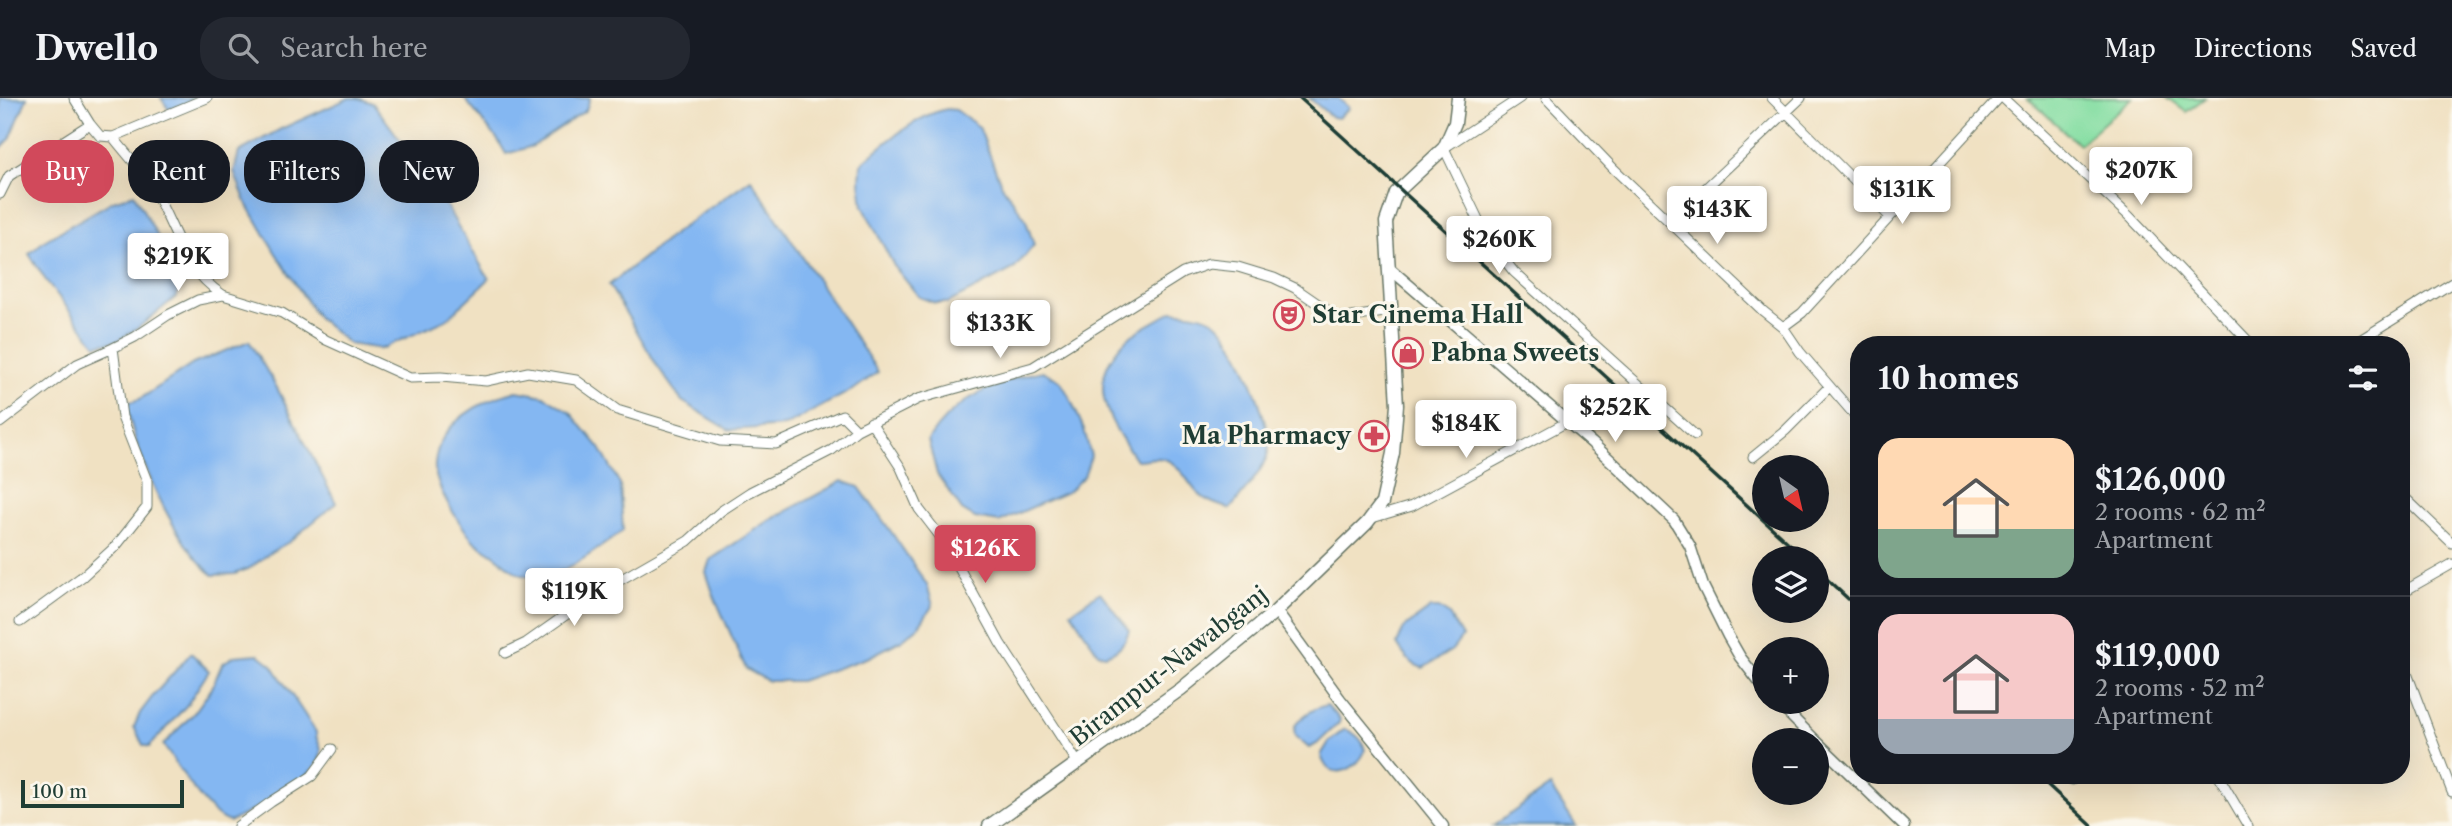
<!DOCTYPE html>
<html lang="en">
<head>
<meta charset="utf-8">
<style>
	:root { --surface:#171b24; --page:#242831; --text:#f1f3f6; --muted:#9ea1a6; --line:#363941; --accent:#d1495b }
	body { margin:0; font-family:"Libre Caslon Text",serif; background:var(--page); color:var(--text); height:100vh; display:flex; flex-direction:column; font-size:26px; white-space:nowrap }
	* { box-sizing:border-box; margin:0 }
	p { font-size:23px; color:var(--muted) }
	.icon { flex:none; width:38px; height:38px; fill:none; stroke:currentColor; stroke-width:2; stroke-linecap:round; stroke-linejoin:round }
	.map { position:relative; flex:1; overflow:hidden }
	.sheet { position:absolute; left:1850px; top:238px; width:560px; height:448px; display:flex; flex-direction:column; background:var(--surface); border-radius:28px; box-shadow:0 7px 28px #0002 }
	.sheet>* { flex:none }
	.guide { position:absolute; left:21px; top:42px; width:665px; height:63px; display:flex; gap:14px }
	.needle { width:46px; rotate:146deg }
	.tools { position:absolute; left:1752px; top:357px; display:grid; gap:14px }
	.tools a { display:grid; place-items:center; width:77px; height:77px; border-radius:50%; background:var(--surface); box-shadow:0 7px 28px #0002; font-size:35px }
	.scale { position:absolute; left:21px; bottom:18px; width:163px; box-sizing:border-box; padding-left:7px; border:4px solid #1f3d34; border-top:0; font-size:19px; line-height:24px; white-space:nowrap; color:#1f3d34; -webkit-text-stroke:5px #fbf7ec; paint-order:stroke }
	.price { position:absolute; translate:-50% -60px; padding:0 16px; border-radius:7px; background:#fff; color:#222; font-size:23px; line-height:46px; filter:drop-shadow(0 2px 4px #0008) }
	.price::after { content:''; position:absolute; left:50%; top:42px; width:21px; height:16px; margin-left:-10px; background:inherit; clip-path:polygon(0 0,100% 0,50% 100%) }
	.price.active { background:var(--accent); color:#fff }
	ul { padding:0; list-style:none }
	li { display:flex; align-items:center; gap:21px; height:175px; padding:0 28px }
	li+li { border-top:2px solid var(--line) }
	li span { display:grid; place-items:center; flex:none; width:196px; height:140px; border-radius:21px; color:#555 }
	li>.icon { margin-inline-start:auto }
	span .icon { width:84px; height:84px; fill:#fffc; stroke-width:1 }
	li b { font-size:30px }
	h2 { display:flex; justify-content:space-between; align-items:center; height:84px; padding:0 28px; font-size:30px }
	.pill { padding:0 24px; border-radius:28px; background:var(--surface); box-shadow:0 7px 28px #0002; font-size:24px; line-height:63px }
	.pill.active { background:var(--accent); color:#fff }
	header { display:flex; align-items:center; gap:42px; box-sizing:border-box; height:98px; padding:0 35px; background:var(--surface); border-bottom:2px solid var(--line) }
	header strong { font-size:33px }
	nav { display:flex; gap:38px; margin-inline-start:auto; font-size:24px }
	.search { width:490px; height:63px; background:var(--page); display:flex; align-items:center; gap:18px; box-sizing:border-box; padding:0 24px; border-radius:28px; color:var(--muted); font-size:26px }
	.map>svg:first-child { display:block }
</style>
</head>
<body>
<header>
<strong>Dwello</strong>
<div class="search"><svg class="icon" aria-label="search" viewBox="0 0 24 24"><circle cx="10" cy="10" r="6"/><path d="M15 15l6 6"/></svg>Search here</div>
<nav><a>Map</a><a>Directions</a><a>Saved</a></nav>
</header>
<div class="map">
<svg width="2452" height="728" viewBox="0 0 2452 728">
	<rect width="100%" height="100%" fill="#fbf7ec"/>
	<filter id="ink" filterUnits="userSpaceOnUse"><feTurbulence type="fractalNoise" baseFrequency=".0143" numOctaves="2"/><feDisplacementMap in="SourceGraphic" scale="14" xChannelSelector="R" yChannelSelector="G"/><feConvolveMatrix kernelMatrix="1 2 1 2 8 2 1 2 1" color-interpolation-filters="sRGB"/></filter>
	<filter id="wash" filterUnits="userSpaceOnUse"><feTurbulence type="fractalNoise" baseFrequency=".00686" numOctaves="4" result="noise"/><feDisplacementMap in="SourceGraphic" scale="28" xChannelSelector="R" yChannelSelector="G"/><feGaussianBlur stdDeviation="1.57" result="paint"/><feColorMatrix in="noise" values="0 0 0 0 0 0 0 0 0 0 0 0 0 0 0 0 0 1.4 0 .05"/><feComposite in="paint" operator="in"/></filter>
	<g filter="url(#wash)">
		<rect width="100%" height="100%" fill="#f0e1c2"/>
		<path fill="#85dea3" stroke="#528e6c" stroke-width="2" d="M2028,0H2132L2079,47Z
			M2167,0H2205L2186,14Z"/>
		<path fill="#84b7f2" stroke="#527a93" stroke-width="2" d="M0,0H27L10,41L0,51Z
			M161,0H198L169,12Z
			M349,0H358L373,5L435,89L489,181L446,222L381,251L349,246L317,219L275,154L246,104L234,74L239,54L281,31Z
			M464,0H590L586,12L533,48L506,56L498,42Z
			M1309,0H1338L1349,10L1338,20L1332,19Z
			M947,11L956,12L979,29L1001,86L1025,120L1034,147L1015,170L948,205H935L919,199L894,168L863,108L860,84L861,66C883,46 918,16 947,11Z
			M751,81L878,274L856,290L785,328L729,332L682,303L658,269L609,187L680,131Z
			M134,96L181,180L176,199L138,230L117,243L96,247L45,181L29,156L44,143L113,103Z
			M1172,213C1186,215 1202,215 1214,223C1237,238 1269,321 1269,349C1268,368 1242,396 1230,411C1218,407 1204,403 1195,392C1185,380 1177,361 1158,360C1151,360 1143,362 1136,362C1108,321 1083,284 1126,242C1139,230 1158,223 1172,213Z
			M249,243L276,288L336,405L289,444L271,454L250,470L235,476L213,477C175,446 133,354 127,305L140,301L193,266Z
			M1043,273L1060,283L1069,298L1084,331L1091,358L1084,378L1069,393L999,424L975,420L962,412L937,376L928,342C953,302 998,282 1043,273Z
			M517,293L544,298L570,314L600,350L620,386L623,433C601,448 565,478 539,479C517,479 514,473 498,460C490,453 479,449 472,441C459,425 433,387 435,366C438,324 482,302 517,293Z
			M842,383L859,389L892,435L927,487L933,507L918,529L902,542L869,559L800,583H768L746,571L714,498L706,474L710,462L770,422Z
			M1100,494L1129,532C1125,546 1118,553 1105,557L1098,555L1071,514Z
			M1431,510H1439L1449,517L1462,539L1452,552L1423,570C1409,566 1404,557 1397,546L1404,530Z
			M191,555L209,573L187,607L149,649L143,647L134,629L140,615L153,598Z
			M258,556L272,567L316,634C315,643 322,646 321,655C316,684 254,711 230,724C208,720 177,665 163,647L194,615L212,590L222,566L234,558Z
			M1327,607L1340,621L1339,625L1317,646L1309,650L1295,638L1294,629C1302,618 1314,610 1327,607Z
			M1345,631C1356,636 1363,641 1365,653C1357,673 1328,685 1321,657L1329,644Z
			M1550,688L1576,728H1493Z"/>
	</g>
	<g filter="url(#ink)">
		<g fill="none" stroke-linecap="round" stroke-linejoin="round">
			<g stroke="#687666" stroke-width="11">
				<path id="minor" d="M74,0L90,26
					M1520,0L1444,50L1487,140L1514,174L1695,337
					M1546,0L1614,71L1763,213L1783,229L1800,254L1858,321
					M1772,0L1890,119
					M2003,0L2129,118L2252,247
					M113,39C126,56 143,73 153,91C176,130 182,170 223,197
					M0,96L9,78L90,26L100,38L113,39L207,0
					M1670,124L1801,0
					M1783,229L1802,215L1999,0
					M2352,247L2452,185
					M871,324L901,370L919,411L946,446L1000,545L1078,665
					M0,325L77,266L113,250
					M1753,359L1785,333L1829,289
					M2401,396L2452,445
					M1372,420L1412,408L1567,324
					M2401,495L2452,466
					M20,524L83,478L116,448L147,409V383L122,319L113,250L135,239L168,217L198,202L223,197L282,215L326,242L410,280L441,279L486,283L528,274L576,282L617,312L720,343L776,346L842,317L857,332
					M505,555L526,545L594,497L688,443L721,413L750,394L832,352L857,332L918,301L1033,269L1183,175L1209,166L1238,169L1274,180L1295,190L1340,221L1390,213
					M2401,566L2405,570L2452,694
					M2218,677L2248,728
					M2072,682L2080,677
					M238,728L271,704L312,678L332,651"/>
			</g>
			<g stroke="#687666" stroke-width="13">
				<path id="tertiary" d="M1388,169L1592,345L1674,422L1690,448L1703,488L1728,538L1740,559L1764,590
					M1276,513L1340,601L1443,728
					M1777,604L1815,642
					M1816,643L1904,728"/>
			</g>
			<g stroke="#687666" stroke-width="15">
				<path id="secondary" d="M989,728L1181,591L1276,513L1367,425L1382,405L1393,355L1397,307L1386,124L1396,95L1444,50L1455,25L1458,0"/>
			</g>
			<use href="#minor" stroke="#fff" stroke-width="9"/>
			<use href="#tertiary" stroke="#fff" stroke-width="10"/>
			<use href="#secondary" stroke="#fff" stroke-width="12"/>
			<path stroke="#1f3d34" stroke-width="3.5" d="M1300,0L1805,460
				M1816,471L1858,510
				M2037,677L2092,728"/>
		</g>
	</g>
	<defs>
		<g id="theatre-ring" transform="scale(1.575)"><circle r="9.5" fill="#fbf7ec" stroke="#d1495b" stroke-width="1.5"/><path d="M-5-5.5Q0-4 5-5.5V0Q5 5 0 6Q-5 5-5 0ZM-3.3-2.5H-1v1.5H-3.3ZM1-2.5H3.3v1.5H1ZM-2.8 1Q0 5.5 2.8 1Z" fill="#d1495b"/></g>
		<g id="shop-ring" transform="scale(1.575)"><circle r="9.5" fill="#fbf7ec" stroke="#d1495b" stroke-width="1.5"/><path d="M-5-2.5h2.3a2.7 3.5 0 0 1 5.4 0H5L5.5 6h-11ZM-1.5-2.5h3a1.5 2.3 0 0 0-3 0Z" fill="#d1495b"/></g>
		<g id="pharmacy-ring" transform="scale(1.575)"><circle r="9.5" fill="#fbf7ec" stroke="#d1495b" stroke-width="1.5"/><path d="M-2-6h4v4h4v4h-4v4h-4v-4h-4v-4h4Z" fill="#d1495b"/></g>
	</defs>
	<g fill-rule="evenodd">
		<use href="#theatre-ring" x="1289" y="217"/>
		<use href="#shop-ring" x="1408" y="255"/>
		<use href="#pharmacy-ring" x="1374" y="338"/>
	</g>
	<g text-anchor="middle" stroke-width="6" stroke-linejoin="round" paint-order="stroke">
		<g font-size="24" font-weight="bold" fill="#1f3d34" stroke="#fbf7ec" text-anchor="start">
			<text x="1312" y="225">Star Cinema Hall</text>
			<text x="1431" y="263">Pabna Sweets</text>
			<text x="1351" y="346" text-anchor="end">Ma Pharmacy</text>
		</g>
		<g font-size="24" fill="#1f3d34" stroke="#fbf7ec">
			<text transform="translate(1169 568) rotate(-38)" y="8">Birampur-Nawabganj</text>
		</g>
	</g>
</svg>
<div class="tools">
<a><svg class="needle" viewBox="-14 -14 28 28"><path d="M0-13l5 13h-10z" fill="#e53935"/><path d="M0 13l5-13h-10z" fill="#9ea1a6"/></svg></a>
<a><svg class="icon" aria-label="layers" viewBox="0 0 24 24"><path d="M12 4l9 5-9 5-9-5zM3 14l9 5 9-5"/></svg></a>
<a>+</a>
<a>−</a>
</div>
<div class="scale">100 m</div>
<b class="price" style="left:2141px;top:109px">$207K</b>
<b class="price" style="left:1902px;top:128px">$131K</b>
<b class="price" style="left:1717px;top:148px">$143K</b>
<b class="price" style="left:1499px;top:178px">$260K</b>
<b class="price" style="left:178px;top:195px">$219K</b>
<b class="price" style="left:1000px;top:262px">$133K</b>
<b class="price" style="left:1615px;top:346px">$252K</b>
<b class="price" style="left:1466px;top:362px">$184K</b>
<b class="price active" style="left:985px;top:487px">$126K</b>
<b class="price" style="left:574px;top:530px">$119K</b>
<div class="guide">
<a class="pill active">Buy</a>
<a class="pill">Rent</a>
<a class="pill">Filters</a>
<a class="pill">New</a>
</div>
<section class="sheet">
<h2>10 homes<svg class="icon" aria-label="filters" viewBox="0 0 24 24"><path d="M4 7h16M4 17h16"/><circle cx="9" cy="7" r="2"/><circle cx="15" cy="17" r="2"/></svg></h2>
<ul>
<li><span style="background:linear-gradient(#ffd9b3 65%,#7fa58c 0)"><svg class="icon" aria-label="home" viewBox="0 0 24 24"><path d="M3 11l9-7 9 7M6 9v11h12V9"/></svg></span><div><b>$126,000</b><p>2 rooms · 62 m²</p><p>Apartment</p></div></li>
<li><span style="background:linear-gradient(#f6c9c9 75%,#9aa5b1 0)"><svg class="icon" aria-label="home" viewBox="0 0 24 24"><path d="M3 11l9-7 9 7M6 9v11h12V9"/></svg></span><div><b>$119,000</b><p>2 rooms · 52 m²</p><p>Apartment</p></div></li>
</ul>
</section>
</div>
</body>
</html>
